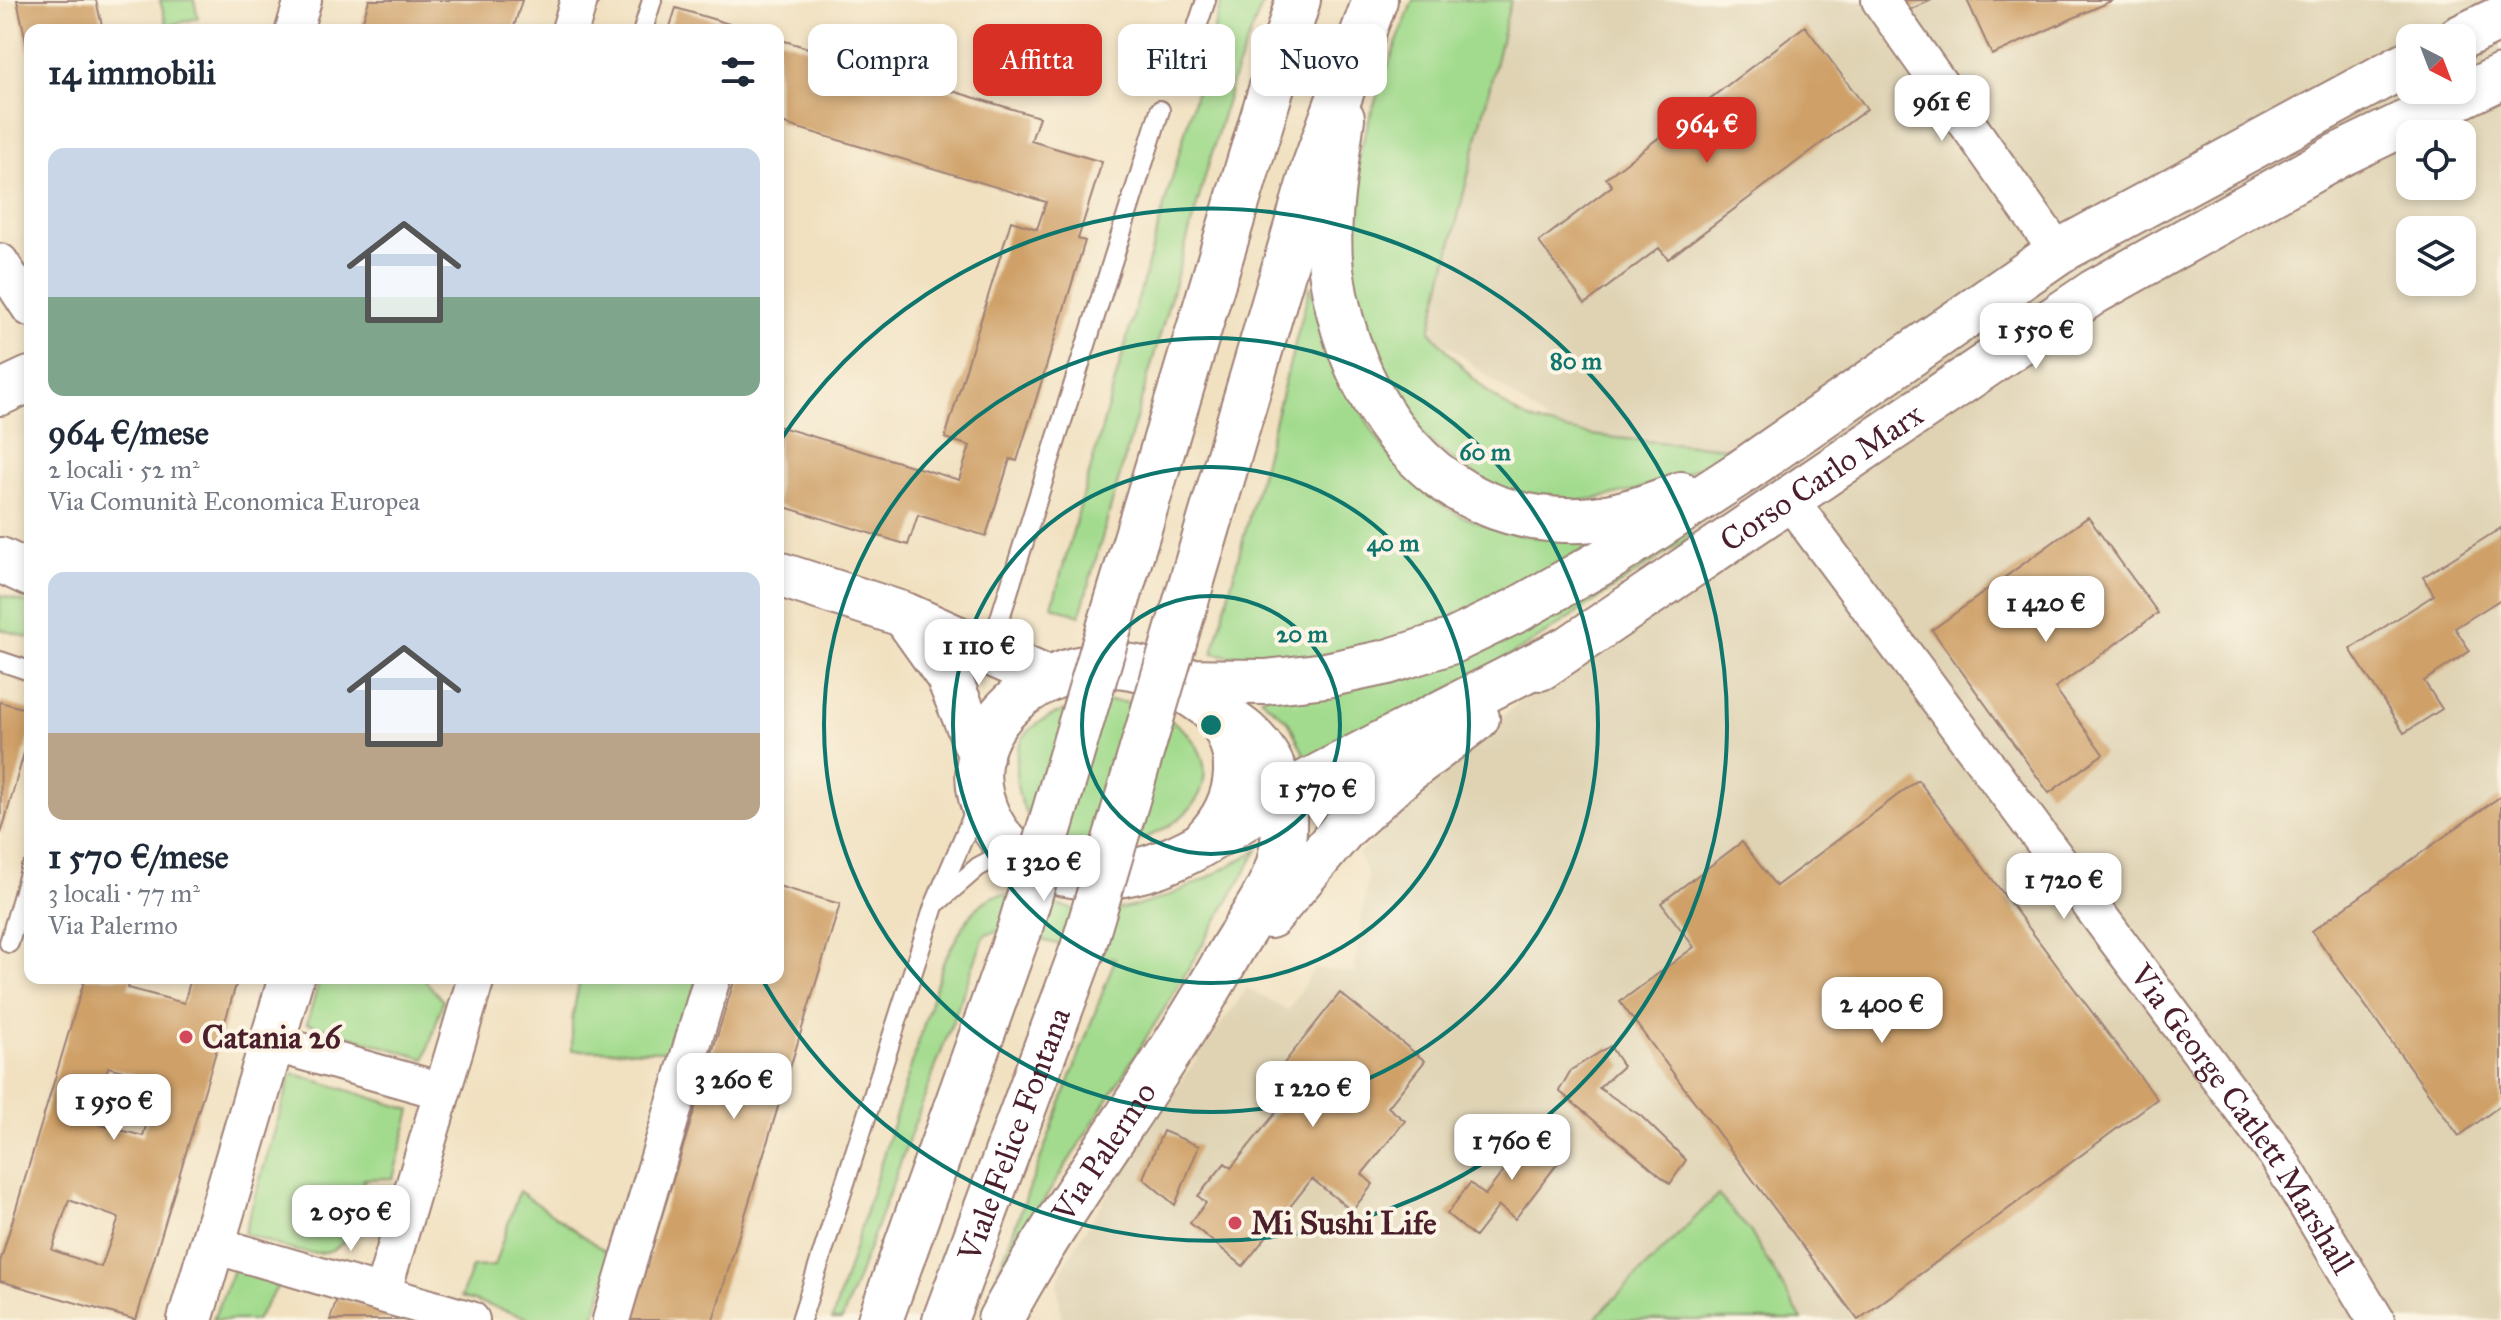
<!DOCTYPE html>
<html lang="it">
<head>
<meta charset="utf-8">
<style>
	:root { --surface:#fff; --page:#f6f6f7; --text:#1f2937; --muted:#747a83; --accent:#d93025 }
	body { margin:0; font-family:"IM FELL Great Primer",serif; background:var(--page); color:var(--text); height:100vh; display:flex; flex-direction:column; font-size:30px; white-space:nowrap }
	* { box-sizing:border-box; margin:0 }
	p { font-size:26px; color:var(--muted) }
	.icon { flex:none; width:44px; height:44px; fill:none; stroke:currentColor; stroke-width:2; stroke-linecap:round; stroke-linejoin:round }
	.map { position:relative; flex:1; overflow:hidden }
	.sheet { position:absolute; left:24px; top:24px; width:760px; height:960px; display:flex; flex-direction:column; background:var(--surface); border-radius:16px; box-shadow:0 4px 12px #0003 }
	.sheet>* { flex:none }
	.top-card { position:absolute; left:808px; top:24px; width:760px; height:72px; display:flex; gap:16px }
	.needle { width:52px; rotate:138deg }
	.fabs { position:absolute; left:2396px; top:24px; display:grid; gap:16px }
	.fabs a { display:grid; place-items:center; width:80px; height:80px; border-radius:16px; background:var(--surface); box-shadow:0 4px 12px #0003; font-size:40px }
	.price { position:absolute; translate:-50% -68px; padding:0 18px; border-radius:16px; background:#fff; color:#222; font-size:26px; line-height:52px; filter:drop-shadow(0 2px 4px #0008) }
	.price::after { content:''; position:absolute; left:50%; top:48px; width:24px; height:18px; margin-left:-12px; background:inherit; clip-path:polygon(0 0,100% 0,50% 100%) }
	.price.on { background:var(--accent); color:#fff }
	ul { padding:0; list-style:none }
	li { display:grid; align-content:center; gap:16px; height:424px; padding:0 24px }
	li span { display:grid; place-items:center; height:248px; border-radius:16px; color:#555 }
	li>.icon { margin-inline-start:auto }
	span .icon { width:144px; height:144px; fill:#fffc; stroke-width:1 }
	li b { font-size:34px }
	h2 { display:flex; justify-content:space-between; align-items:center; height:96px; padding:0 24px; font-size:34px }
	.tag { padding:0 28px; border-radius:16px; background:var(--surface); box-shadow:0 4px 12px #0003; font-size:28px; line-height:72px }
	.tag.on { background:var(--accent); color:#fff }
	.map>svg:first-child { display:block }
</style>
</head>
<body>
<div class="map">
<svg width="2501" height="1320" viewBox="0 0 2501 1320">
	<rect width="100%" height="100%" fill="#fcf5e5"/>
	<filter id="ink" filterUnits="userSpaceOnUse"><feTurbulence type="fractalNoise" baseFrequency=".0125" numOctaves="2"/><feDisplacementMap in="SourceGraphic" scale="16" xChannelSelector="R" yChannelSelector="G"/><feConvolveMatrix kernelMatrix="1 2 1 2 8 2 1 2 1" color-interpolation-filters="sRGB"/></filter>
	<filter id="wash" filterUnits="userSpaceOnUse"><feTurbulence type="fractalNoise" baseFrequency=".006" numOctaves="4" result="noise"/><feDisplacementMap in="SourceGraphic" scale="32" xChannelSelector="R" yChannelSelector="G"/><feGaussianBlur stdDeviation="1.8" result="paint"/><feColorMatrix in="noise" values="0 0 0 0 0 0 0 0 0 0 0 0 0 0 0 0 0 1.4 0 .05"/><feComposite in="paint" operator="in"/></filter>
	<g filter="url(#wash)">
		<rect width="100%" height="100%" fill="#f1e1c1"/>
		<path fill="#dfd3b4" fill-rule="evenodd" d="M1511,0H2501V1320H1802L1750,1231L1718,1195L1593,1320H1062L1057,1282L1066,1262L1148,1128L1247,988L1288,1011L1314,968L1354,973L1368,876L1358,854L1694,534L1429,331ZM2410,38H2462V90H2410ZM2410,134H2462V186H2410ZM2410,230H2462V282H2410Z"/>
		<path fill="#a3db8e" stroke="#767d5c" stroke-width="2" d="M160,0H194L198,18L167,26Z
			M1222,0H1264L1233,79L1080,615L1052,606Z
			M1413,0H1511L1430,331C1456,360 1481,391 1515,412C1565,441 1669,441 1728,448C1699,469 1671,481 1636,490C1602,499 1570,504 1534,499C1497,494 1426,446 1405,415C1375,372 1355,315 1350,263C1340,174 1383,81 1413,0Z
			M1310,287C1361,433 1412,547 1590,538L1596,543C1481,605 1350,682 1213,653Z
			M1688,531L1690,535L1682,543L1532,643L1310,766L1288,721L1260,698Z
			M0,595L30,604V638L0,629Z
			M1111,701C1152,701 1215,735 1203,785C1192,828 1120,853 1080,849C1037,845 1015,806 1016,767C1017,755 1018,743 1027,733C1047,711 1083,704 1111,701Z
			M1258,850L1173,995L997,1275L1115,959L1003,930L985,934L842,1320H832L943,963C955,942 968,910 990,898C1007,887 1058,908 1080,910C1149,916 1200,881 1258,850Z
			M320,978H423L443,1001L425,1059L307,1023Z
			M580,978H698L677,1047L669,1051L572,1050V1020Z
			M292,1073L411,1110L393,1178L364,1179C360,1195 359,1214 352,1229C332,1274 277,1244 244,1233Z
			M519,1191L613,1257L593,1320H535L461,1297L472,1267L494,1266Z
			M1718,1195L1750,1231L1802,1320H1593Z
			M234,1268L276,1279L278,1286L256,1320H213Z"/>
		<g id="blocks">
			<path fill="#cfa067" fill-rule="evenodd" d="M17,0H96L103,30H30L29,55Z
				M369,0H522L513,30H360Z
				M1905,0H1932L1909,10Z
				M1967,0H2113L1992,55Z
				M676,8L746,29V30H669Z
				M1805,26L1867,109L1668,259L1659,248L1585,304L1539,242L1612,186L1606,178Z
				M778,39L1039,117L1031,141L1102,162L1078,239L1085,241L1017,461L1010,459L986,536L918,515L908,545L778,505V426L959,480L970,446L945,438L1011,221L1037,229L1046,202L778,122Z
				M2088,517L2158,613L2055,688L2103,754L2049,793L1932,630Z
				M2501,528V599L2455,628L2470,651L2424,681L2442,709L2404,733L2350,649L2434,595L2423,577Z
				M0,702L30,710V732L1,834Z
				M1918,780L2157,1099L1858,1320L1620,1002L1694,947L1661,903L1742,842L1776,886Z
				M2501,796V1105L2459,1136L2312,931Z
				M778,886L840,904L713,1320H630L735,978H778Z
				M85,978H131L128,988L184,1003L191,978H238L136,1320L0,1281V1262ZM108,1067L159,1081L143,1136L93,1123ZM69,1200L119,1218L101,1267L52,1250Z
				M1340,993L1425,1061L1388,1107L1405,1121L1362,1174L1373,1184L1352,1211L1312,1179L1243,1266L1190,1223L1206,1203L1198,1196L1225,1163L1231,1168L1282,1105L1271,1096L1277,1088L1269,1082Z
				M1610,1046L1623,1066L1599,1088L1641,1116L1686,1160L1670,1184L1559,1091L1571,1070Z
				M1540,1123L1571,1146L1515,1219L1499,1206L1475,1237L1447,1214L1470,1183L1485,1195Z
				M1163,1131L1199,1146L1175,1205L1143,1178Z
				M337,1298L408,1320H330Z"/>
		</g>
	</g>
	<g filter="url(#ink)">
		<use href="#blocks" fill-opacity="0" stroke="#9e8076" stroke-width="2"/>
		<g fill="none" stroke-linecap="round" stroke-linejoin="round">
			<g stroke="#9e8076" stroke-width="22">
				<path id="lane" d="M643,30L652,0
					M1192,42L1206,0
					M989,653L1160,110
					M0,661L30,671
					M939,901L978,867L1010,850
					M9,943L30,870
					M801,1320L934,906L977,806"/>
			</g>
			<g stroke="#9e8076" stroke-width="40">
				<g id="street">
					<path d="M1880,0L2058,252"/>
					<path d="M294,30L303,0"/>
					<path d="M570,30L579,0"/>
					<path d="M0,262L30,308"/>
					<path id="s1" d="M1788,498L2276,1154L2376,1320"/>
					<path d="M272,1043L442,1091"/>
					<path d="M214,1245L471,1320"/>
					<path d="M382,1294L476,978"/>
					<path d="M611,1320L712,978"/>
				</g>
			</g>
			<g stroke="#9e8076" stroke-width="48">
				<g id="secondary">
					<path d="M2459,38L2501,18"/>
					<path d="M1342,118C1336,167 1325,220 1331,270C1349,403 1434,525 1581,520C1615,519 1649,506 1681,494"/>
					<path d="M0,393L30,379"/>
					<path d="M0,560L30,574"/>
					<path d="M778,574L905,615L1048,679"/>
					<path d="M906,617L948,676L981,756"/>
					<path id="s2" d="M1540,668L2094,292L2339,155L2501,77"/>
					<path d="M1173,681L1266,682L1326,675L1387,662L1453,641L1517,610L1611,557L1740,473L2058,252L2410,62"/>
					<path d="M1207,838C1241,801 1247,752 1215,713"/>
					<path d="M1270,916L1344,828L1407,771L1477,718"/>
					<path d="M190,1320L291,978"/>
					<path id="s3" d="M1000,1320C1068,1193 1159,1080 1229,954C1245,926 1270,894 1279,863C1287,831 1287,792 1270,762C1255,734 1234,723 1208,706C1183,689 1162,672 1132,667C1046,653 943,729 990,821C1017,873 1080,884 1133,872C1190,860 1237,820 1286,793C1378,745 1471,698 1563,651"/>
				</g>
			</g>
			<g stroke="#9e8076" stroke-width="48">
				<g id="primary">
					<path d="M1110,625L1298,0"/>
					<path d="M1174,642L1314,167L1375,0"/>
					<path d="M880,1320L1019,931"/>
					<path id="s4" d="M945,1320L1082,951"/>
				</g>
			</g>
			<use href="#lane" stroke="#fff" stroke-width="18"/>
			<use href="#street" stroke="#fff" stroke-width="36"/>
			<use href="#secondary" stroke="#fff" stroke-width="44"/>
			<use href="#primary" stroke="#fff" stroke-width="44"/>
			<g stroke="#9e8076" stroke-width="48" stroke-linecap="butt">
				<path id="primary-bridge" d="M1019,931L1110,625
					M1082,951L1174,642"/>
			</g>
			<use href="#primary-bridge" stroke="#fff" stroke-width="44"/>
		</g>
	</g>
	<g fill="none" stroke="#0f766e" stroke-width="4">
		<circle cx="1211" cy="725" r="129"/>
		<circle cx="1211" cy="725" r="258"/>
		<circle cx="1211" cy="725" r="387"/>
		<path d="M778 444A516 516 0 1 1 762 979"/>
	</g>
	<g fill="#d1495b" stroke="#fcf5e5" stroke-width="3">
		<circle cx="186" cy="1037" r="8"/>
		<circle cx="1235" cy="1223" r="8"/>
	</g>
	<g text-anchor="middle" stroke-width="8" stroke-linejoin="round" paint-order="stroke">
		<g font-size="32" fill="#4a1f2b" stroke="#fcf5e5">
			<text dy="11" stroke="none"><textPath href="#s2" startOffset="340">Corso Carlo Marx</textPath></text>
			<text dy="11" stroke="none"><textPath href="#s1" startOffset="770">Via George Catlett Marshall</textPath></text>
			<text dy="11" stroke="none"><textPath href="#s4" startOffset="198">Viale Felice Fontana</textPath></text>
			<text dy="11" stroke="none"><textPath href="#s3" startOffset="198">Via Palermo</textPath></text>
		</g>
		<g font-size="32" font-weight="bold" fill="#4a1f2b" stroke="#fcf5e5" text-anchor="start">
			<text x="202" y="1048">Catania 26</text>
			<text x="1251" y="1234">Mi Sushi Life</text>
		</g>
	</g>
	<circle cx="1211" cy="725" r="12" fill="#0f766e" stroke="#fcf5e5" stroke-width="4"/>
	<g font-size="24" text-anchor="middle" font-weight="bold" fill="#0f766e" stroke="#fcf5e5" stroke-width="8" stroke-linejoin="round" paint-order="stroke">
		<text x="1576" y="369">80 m</text>
		<text x="1485" y="460">60 m</text>
		<text x="1393" y="551">40 m</text>
		<text x="1302" y="642">20 m</text>
	</g>
</svg>
<div class="fabs">
<a><svg class="needle" viewBox="-14 -14 28 28"><path d="M0-13l5 13h-10z" fill="#e53935"/><path d="M0 13l5-13h-10z" fill="#747a83"/></svg></a>
<a><svg class="icon" aria-label="locate" viewBox="0 0 24 24"><circle cx="12" cy="12" r="6"/><path d="M12 2v4M12 18v4M2 12h4M18 12h4"/></svg></a>
<a><svg class="icon" aria-label="layers" viewBox="0 0 24 24"><path d="M12 4l9 5-9 5-9-5zM3 14l9 5 9-5"/></svg></a>
</div>
<b class="price" style="left:1942px;top:143px">961 €</b>
<b class="price on" style="left:1707px;top:165px">964 €</b>
<b class="price" style="left:2036px;top:371px">1 550 €</b>
<b class="price" style="left:2046px;top:644px">1 420 €</b>
<b class="price" style="left:979px;top:687px">1 110 €</b>
<b class="price" style="left:1318px;top:830px">1 570 €</b>
<b class="price" style="left:1044px;top:903px">1 320 €</b>
<b class="price" style="left:2064px;top:921px">1 720 €</b>
<b class="price" style="left:1882px;top:1045px">2 400 €</b>
<b class="price" style="left:734px;top:1121px">3 260 €</b>
<b class="price" style="left:1313px;top:1129px">1 220 €</b>
<b class="price" style="left:114px;top:1142px">1 950 €</b>
<b class="price" style="left:1512px;top:1182px">1 760 €</b>
<b class="price" style="left:351px;top:1253px">2 050 €</b>
<div class="top-card">
<a class="tag">Compra</a>
<a class="tag on">Affitta</a>
<a class="tag">Filtri</a>
<a class="tag">Nuovo</a>
</div>
<section class="sheet">
<h2>14 immobili<svg class="icon" aria-label="filters" viewBox="0 0 24 24"><path d="M4 7h16M4 17h16"/><circle cx="9" cy="7" r="2"/><circle cx="15" cy="17" r="2"/></svg></h2>
<ul>
<li><span style="background:linear-gradient(#c9d6e8 60%,#7fa58c 0)"><svg class="icon" aria-label="home" viewBox="0 0 24 24"><path d="M3 11l9-7 9 7M6 9v11h12V9"/></svg></span><div><b>964 €/mese</b><p>2 locali · 52 m²</p><p>Via Comunità Economica Europea</p></div></li>
<li><span style="background:linear-gradient(#c9d6e8 65%,#b9a48a 0)"><svg class="icon" aria-label="home" viewBox="0 0 24 24"><path d="M3 11l9-7 9 7M6 9v11h12V9"/></svg></span><div><b>1 570 €/mese</b><p>3 locali · 77 m²</p><p>Via Palermo</p></div></li>
</ul>
</section>
</div>
</body>
</html>
